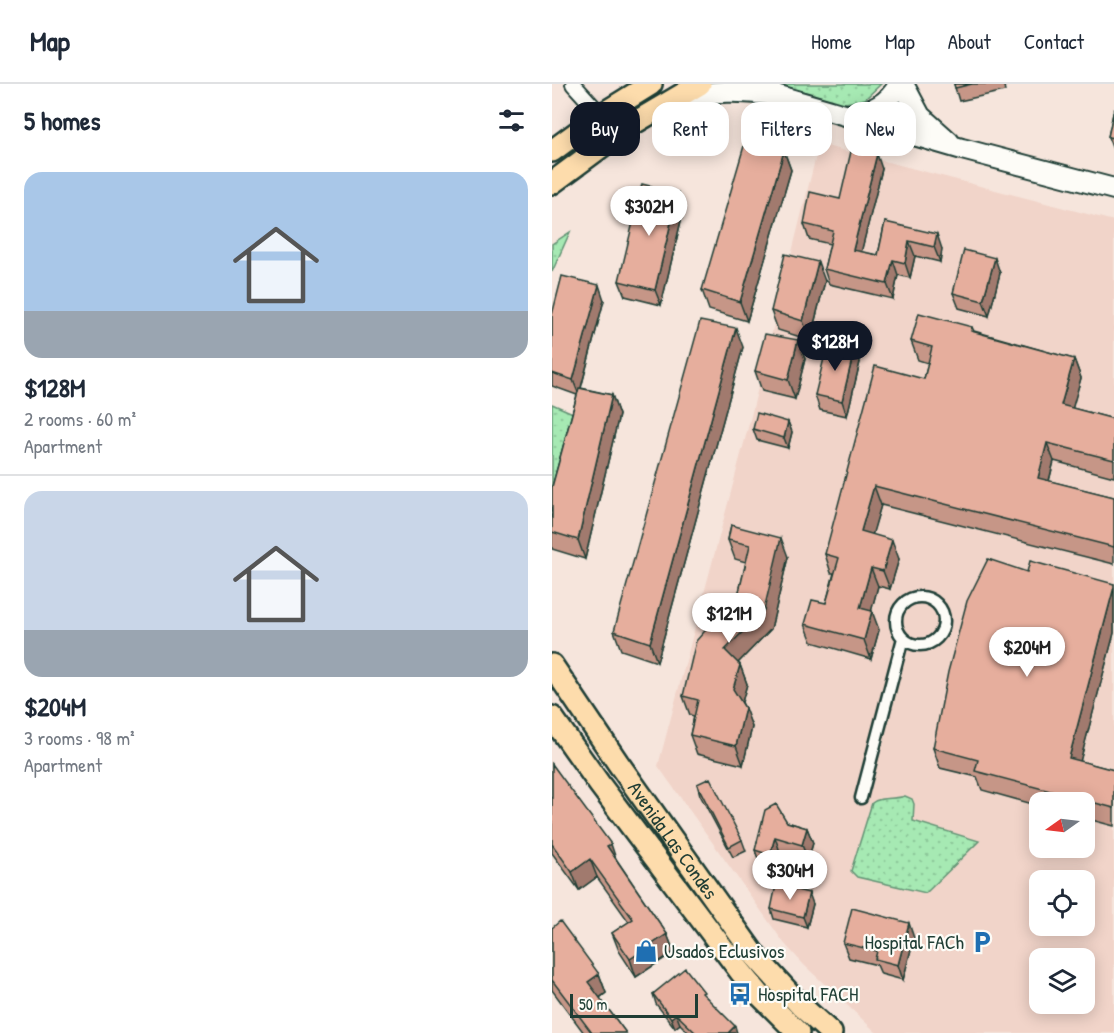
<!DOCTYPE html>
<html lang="en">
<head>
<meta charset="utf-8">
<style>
	:root { --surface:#fff; --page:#f6f6f7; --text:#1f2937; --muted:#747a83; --line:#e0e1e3; --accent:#111827 }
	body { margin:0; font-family:"Patrick Hand",sans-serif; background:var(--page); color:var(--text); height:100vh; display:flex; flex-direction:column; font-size:22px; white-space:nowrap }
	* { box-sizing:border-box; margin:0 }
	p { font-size:20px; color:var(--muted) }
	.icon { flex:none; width:33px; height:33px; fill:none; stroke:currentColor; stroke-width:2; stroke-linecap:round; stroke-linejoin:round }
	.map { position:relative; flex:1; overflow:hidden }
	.sheet { display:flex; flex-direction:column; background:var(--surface); width:552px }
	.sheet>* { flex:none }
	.hud { position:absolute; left:18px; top:18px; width:453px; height:54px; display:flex; gap:12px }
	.needle { width:39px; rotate:256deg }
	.controls { position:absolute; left:477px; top:708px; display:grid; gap:12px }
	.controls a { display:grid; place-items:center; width:66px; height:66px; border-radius:12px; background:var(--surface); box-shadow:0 3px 15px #0003; font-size:30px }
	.scale { position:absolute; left:18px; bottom:15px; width:128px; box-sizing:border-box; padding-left:6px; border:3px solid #1f3d34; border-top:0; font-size:16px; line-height:21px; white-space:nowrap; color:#1f3d34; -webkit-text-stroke:4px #fdfcf7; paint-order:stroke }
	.price { position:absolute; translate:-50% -51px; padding:0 14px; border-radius:21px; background:#fff; color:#222; font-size:20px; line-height:39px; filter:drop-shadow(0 2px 3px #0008) }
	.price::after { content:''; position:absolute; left:50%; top:36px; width:18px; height:14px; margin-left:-9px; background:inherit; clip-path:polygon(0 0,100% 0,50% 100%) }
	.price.current { background:var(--accent); color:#fff }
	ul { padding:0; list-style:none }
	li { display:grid; align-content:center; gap:12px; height:318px; padding:0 24px }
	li+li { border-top:2px solid var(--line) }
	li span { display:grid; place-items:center; height:186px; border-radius:18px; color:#555 }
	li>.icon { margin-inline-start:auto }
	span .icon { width:108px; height:108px; fill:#fffc; stroke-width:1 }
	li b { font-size:26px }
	h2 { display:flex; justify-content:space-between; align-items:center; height:72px; padding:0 24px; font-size:26px }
	.pill { padding:0 21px; border-radius:18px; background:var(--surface); box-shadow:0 3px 15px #0003; font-size:21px; line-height:54px }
	.pill.current { background:var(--accent); color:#fff }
	header { display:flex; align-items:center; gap:36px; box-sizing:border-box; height:84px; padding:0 30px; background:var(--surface); border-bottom:2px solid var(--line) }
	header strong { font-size:28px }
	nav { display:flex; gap:33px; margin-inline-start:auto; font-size:21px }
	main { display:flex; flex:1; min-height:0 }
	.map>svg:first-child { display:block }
</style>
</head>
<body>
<header>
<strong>Map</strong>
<nav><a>Home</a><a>Map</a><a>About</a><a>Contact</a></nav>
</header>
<main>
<section class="sheet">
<h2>5 homes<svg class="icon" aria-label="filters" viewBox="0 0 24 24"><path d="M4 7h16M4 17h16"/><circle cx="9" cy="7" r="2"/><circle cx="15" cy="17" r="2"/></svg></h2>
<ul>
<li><span style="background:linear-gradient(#a9c7e8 75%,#9aa5b1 0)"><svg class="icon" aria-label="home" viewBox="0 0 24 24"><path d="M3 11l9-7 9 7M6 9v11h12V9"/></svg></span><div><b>$128M</b><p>2 rooms · 60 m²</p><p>Apartment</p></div></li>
<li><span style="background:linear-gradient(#c9d6e8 75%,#9aa5b1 0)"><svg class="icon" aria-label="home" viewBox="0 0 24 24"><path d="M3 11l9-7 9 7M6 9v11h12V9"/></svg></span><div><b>$204M</b><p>3 rooms · 98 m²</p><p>Apartment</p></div></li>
</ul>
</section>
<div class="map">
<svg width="562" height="949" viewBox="0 0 562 949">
	<defs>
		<pattern id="grass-dots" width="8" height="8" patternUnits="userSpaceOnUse" patternTransform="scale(1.5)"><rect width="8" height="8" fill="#a6e9b3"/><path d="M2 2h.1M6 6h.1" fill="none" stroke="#8ec99b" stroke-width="1.8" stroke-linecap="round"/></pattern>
	</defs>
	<rect width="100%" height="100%" fill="#f6e5dc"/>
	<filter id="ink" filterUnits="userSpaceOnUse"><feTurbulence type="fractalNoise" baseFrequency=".0167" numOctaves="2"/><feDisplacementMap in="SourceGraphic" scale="12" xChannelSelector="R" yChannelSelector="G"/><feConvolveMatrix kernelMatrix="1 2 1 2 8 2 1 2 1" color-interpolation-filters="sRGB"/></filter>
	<g filter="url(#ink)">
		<path fill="#f1d4c9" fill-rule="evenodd" d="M267,60L562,137V949H325L252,881L232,859L106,682L196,344ZM488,718H532V764H488ZM488,796H532V842H488ZM488,874H532V920H488Z"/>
		<path fill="url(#grass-dots)" stroke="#629374" stroke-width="1.5" d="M215,0H329L313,15L279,22Z
			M18,148L0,188V160Z
			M0,320L23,330L0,404Z
			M353,712L360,715L362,720L361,737L427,757L374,809L305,793L299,787L320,719C328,712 343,716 353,712Z"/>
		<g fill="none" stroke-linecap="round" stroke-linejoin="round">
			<g stroke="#1f3d34" stroke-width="15">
				<path id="pedestrian" d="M344 537a24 24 0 1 1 48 0a24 24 0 1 1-48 0Z
					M309,714L351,554"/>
			</g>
			<g stroke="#1f3d34" stroke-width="18">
				<path id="minor" d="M21,0L49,31"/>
			</g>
			<g stroke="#1f3d34" stroke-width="24">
				<path id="secondary" d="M351,0L368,32L397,58
					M128,15C160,5 192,7 224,11L410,65L562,105
					M297,31C319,29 337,20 347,0"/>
			</g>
			<g stroke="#1f3d34" stroke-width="26">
				<g id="primary">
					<path d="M0,67L49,31L99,0"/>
					<path d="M0,99L77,42L148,0"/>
					<path id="s1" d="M0,581L66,679L204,873L249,922L279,949"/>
					<path d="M0,633L48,701L188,887L207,910L246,949"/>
				</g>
			</g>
			<use href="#pedestrian" stroke="#fdfcf7" stroke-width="10"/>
			<use href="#minor" stroke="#fdfcf7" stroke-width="14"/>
			<use href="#secondary" stroke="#fdfcf7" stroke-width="20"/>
			<use href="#primary" stroke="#fddcac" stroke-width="21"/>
		</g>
		<path fill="#c69687" stroke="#1f3d34" stroke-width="1.5" d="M402,0H461L452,2L453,7L407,17Z
			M562,25V68L556,53Z
			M232,67L239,86L195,237L157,226L150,206Z
			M330,85L309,168L326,171L333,138L390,165L388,178L363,172L358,194L346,191L341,215L277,200L272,185L278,160L257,155L252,140Z
			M126,109L132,124L109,221L73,212L67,197Z
			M448,189L437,232L407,224L401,209Z
			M273,197L258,256L226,246L219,227Z
			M52,216L29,304L60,311L67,331L33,475L0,465V403L25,311L0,302V231Z
			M420,243L422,247L522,275L529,294L520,324L562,335V393L502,377L497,397L562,413V480L329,421L320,450L347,475L338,505L326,502L319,527L327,546L319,575L260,558L253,540L274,519L282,489H279L273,470L372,295L376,279L366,276L359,257Z
			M246,256L253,275L243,315L210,307L203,287Z
			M191,263L105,578L69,566L62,547Z
			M303,263L308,278L295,332L268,326L263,311L282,267Z
			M236,338L240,348L236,364L205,356L201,345Z
			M179,441L236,473L219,545L186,579L188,581L195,600L190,618L200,643L191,681L145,670L138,651L142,632L138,631L131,612L187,508L194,478L183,475L176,456Z
			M475,488L562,500V549L528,677L562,686V742L532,734V718H488V722L430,706L425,693L388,684L381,664Z
			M0,680L115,850L122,868L84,893L67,867L60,849L77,838L45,793L27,806L0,769Z
			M145,700L190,756L194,767L181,773L148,711Z
			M235,738L255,744L261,759L256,776L228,768L224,786L208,781L203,766Z
			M261,820L255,843L222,835L219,825Z
			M0,844L47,890L54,909L48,914L74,949H32L0,906Z
			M362,854L351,896L329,890L325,881L297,874L291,859Z
			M101,910L154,913L185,949H137L128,940L123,944L104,920Z"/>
		<path fill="#a17a6e" stroke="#1f3d34" stroke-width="1.5" d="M232,67L239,86L195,237L188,218Z
			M325,70L330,85L306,181L301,166Z
			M126,109L132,124L109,221L103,206Z
			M385,150L390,165L388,178L382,163Z
			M357,157L363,172L358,194L353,179Z
			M443,174L448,189L437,232L431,217Z
			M341,176L346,191L341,215L335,200Z
			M266,178L273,197L258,256L251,237Z
			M47,201L52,216L27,311L21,296Z
			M184,244L191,263L105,578L98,559Z
			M246,256L253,275L243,315L236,296Z
			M303,263L308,278L295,332L290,317Z
			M522,275L529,294L516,340L509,321Z
			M60,311L67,331L33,475L26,456Z
			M236,338L240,348L236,364L232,354Z
			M495,359L502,377L493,412L486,394Z
			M322,402L329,421L316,466L309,447Z
			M229,454L236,473L219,545L180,585L173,566Z
			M340,456L347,475L338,505L331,487Z
			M319,484L326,502L315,543L308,524Z
			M562,503V549L524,693L517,674Z
			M320,527L327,546L319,575L312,556Z
			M188,581L195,600L188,625L181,605Z
			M193,624L200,643L191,681L184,662Z
			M255,744L261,759L256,776L250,761Z
			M223,753L228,768L224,786L218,771Z
			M59,760L65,778L55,762Z
			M38,775L45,793L27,806L20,788Z
			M257,809L261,820L255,843L251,833Z
			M357,839L362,854L351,896L346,881Z
			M115,850L122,868L84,893L78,875Z
			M47,890L54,909L43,917L36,898Z
			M124,930L128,940L123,944L119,934Z
			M183,942L185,949H176Z"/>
		<path fill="#e6ae9d" stroke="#1f3d34" stroke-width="1.5" d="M402,0H420L403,4Z
			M562,25V54L556,53Z
			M194,55L232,67L188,218L150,206Z
			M300,63L325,70L301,166L326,171L333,138L385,150L382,163L357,157L353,179L341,176L335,200L272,185L281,147L252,140L258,108L288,115Z
			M90,100L126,109L103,206L67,197Z
			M412,166L443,174L431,217L401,209Z
			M233,170L266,178L251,237L219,227Z
			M10,192L47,201L21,296L0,289V231Z
			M367,229L420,243L419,247L522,275L509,321L562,335V376L495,359L486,394L562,413V463L322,402L309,447L340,456L331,487L319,484L308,524L320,527L312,556L253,540L260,516L274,519L287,474L273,470L323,282L372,295L380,263L359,257Z
			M148,237L184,244L98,559L62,547Z
			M213,250L246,256L236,296L203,287Z
			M284,258L303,263L290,317L263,311L274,266L282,267Z
			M27,304L60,311L26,456L0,448V403Z
			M205,329L236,338L232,354L201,345Z
			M179,441L229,454L212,526L173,566L188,581L181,605L193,624L184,662L138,651L146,616L131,612L144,557L187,508L198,461L176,456Z
			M436,475L475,488L478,477L562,500V503L517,674L562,686V724L423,687L426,676L381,664L396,588L415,517Z
			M0,680L59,760L55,762L115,850L78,875L60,849L81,835L38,775L20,788L0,760Z
			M158,694L190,756L177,763L145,700Z
			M224,720L235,738L255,744L250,761L223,753L218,771L203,766L213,726Z
			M224,801L257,809L251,833L219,825Z
			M300,824L357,839L346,881L323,875L325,867L291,859Z
			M8,837L47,890L36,898L74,949H40L0,896V844Z
			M133,884L152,908L150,909L183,942L176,949H144L124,930L119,934L101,910Z"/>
	</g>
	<defs>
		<g id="parking-bare" transform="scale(1.8)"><path d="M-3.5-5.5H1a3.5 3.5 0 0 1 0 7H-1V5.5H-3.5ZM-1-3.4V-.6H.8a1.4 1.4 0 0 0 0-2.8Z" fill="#1f6fb2" stroke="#fdfcf7" stroke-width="2.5" paint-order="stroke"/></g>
		<g id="shop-bare" transform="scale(1.8)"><path d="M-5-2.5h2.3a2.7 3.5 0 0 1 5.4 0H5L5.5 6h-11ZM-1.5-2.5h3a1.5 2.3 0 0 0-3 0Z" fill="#1f6fb2" stroke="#fdfcf7" stroke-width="2.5" paint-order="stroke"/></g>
		<g id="bus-bare" transform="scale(1.8)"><path d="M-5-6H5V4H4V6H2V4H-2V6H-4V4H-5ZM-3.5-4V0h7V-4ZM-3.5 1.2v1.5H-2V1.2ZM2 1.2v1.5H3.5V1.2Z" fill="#1f6fb2" stroke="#fdfcf7" stroke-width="2.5" paint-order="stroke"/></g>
	</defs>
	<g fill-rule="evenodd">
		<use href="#parking-bare" x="430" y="858"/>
		<use href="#shop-bare" x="94" y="867"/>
		<use href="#bus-bare" x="188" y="910"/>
	</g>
	<g text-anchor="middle" stroke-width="4.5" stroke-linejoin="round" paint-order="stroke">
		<g font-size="20" fill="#1f3d34" stroke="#fdfcf7">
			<text dy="7" stroke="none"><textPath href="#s1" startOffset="213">Avenida Las Condes</textPath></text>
		</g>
		<g font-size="20" fill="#1f3d34" stroke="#fdfcf7" text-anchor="start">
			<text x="412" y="865" text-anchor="end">Hospital FACh</text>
			<text x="112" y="874">Usados Eclusivos</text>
			<text x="206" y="917">Hospital FACH</text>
		</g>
	</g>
</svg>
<div class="controls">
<a><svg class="needle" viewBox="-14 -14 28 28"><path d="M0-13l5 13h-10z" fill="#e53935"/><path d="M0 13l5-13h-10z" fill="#747a83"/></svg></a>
<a><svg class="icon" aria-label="locate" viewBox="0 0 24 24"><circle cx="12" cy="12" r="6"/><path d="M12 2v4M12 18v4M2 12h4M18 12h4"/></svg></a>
<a><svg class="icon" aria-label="layers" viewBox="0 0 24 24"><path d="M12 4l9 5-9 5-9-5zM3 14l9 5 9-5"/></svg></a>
</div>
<div class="scale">50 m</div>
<b class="price" style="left:97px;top:153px">$302M</b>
<b class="price current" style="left:283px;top:288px">$128M</b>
<b class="price" style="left:177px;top:560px">$121M</b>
<b class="price" style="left:475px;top:594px">$204M</b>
<b class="price" style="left:238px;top:817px">$304M</b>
<div class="hud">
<a class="pill current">Buy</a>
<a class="pill">Rent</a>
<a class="pill">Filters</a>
<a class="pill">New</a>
</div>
</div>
</main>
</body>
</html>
